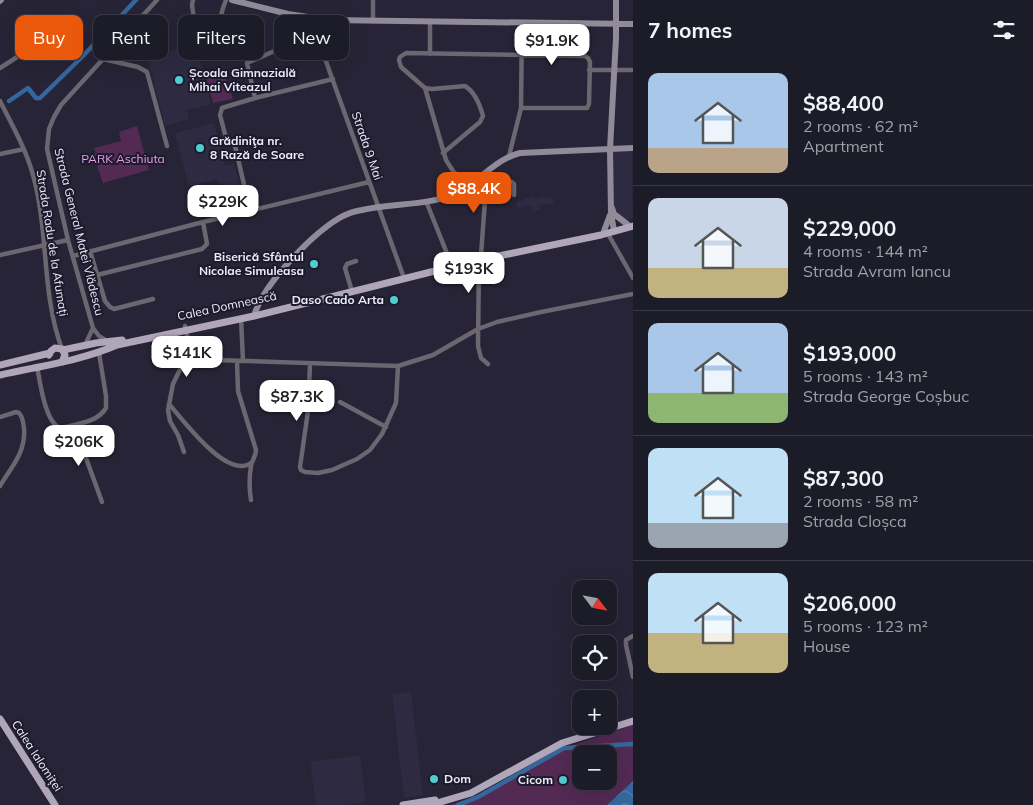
<!DOCTYPE html>
<html lang="en">
<head>
<meta charset="utf-8">
<style>
	:root { --surface:#1c1b28; --page:#252430; --text:#f1f3f6; --muted:#a0a1a8; --line:#3a3945; --accent:#ea580c }
	body { margin:0; font-family:Mulish,sans-serif; background:var(--page); color:var(--text); height:100vh; display:flex; flex-direction:column; font-size:19px; white-space:nowrap }
	* { box-sizing:border-box; margin:0 }
	p { font-size:16px; color:var(--muted) }
	.icon { flex:none; width:28px; height:28px; fill:none; stroke:currentColor; stroke-width:2; stroke-linecap:round; stroke-linejoin:round }
	.map { position:relative; flex:1; overflow:hidden }
	.panel { display:flex; flex-direction:column; background:var(--surface); width:400px }
	.panel>* { flex:none }
	.hud { position:absolute; left:15px; top:15px; width:475px; height:45px; display:flex; gap:10px }
	.needle { width:32px; rotate:122deg }
	.tools { position:absolute; left:572px; top:580px; display:grid; gap:10px }
	.tools a { display:grid; place-items:center; width:45px; height:45px; border-radius:10px; background:var(--surface); box-shadow:0 5px 20px #0002,0 0 0 1px var(--line); font-size:25px }
	.price { position:absolute; translate:-50% -42px; padding:0 11px; border-radius:10px; background:#fff; color:#222; font-size:16px; line-height:32px; filter:drop-shadow(0 1px 2px #0008) }
	.price::after { content:''; position:absolute; left:50%; top:30px; width:15px; height:11px; margin-left:-8px; background:inherit; clip-path:polygon(0 0,100% 0,50% 100%) }
	.price.on { background:var(--accent); color:#fff }
	ul { padding:0; list-style:none }
	li { display:flex; align-items:center; gap:15px; height:125px; padding:0 15px }
	li+li { border-top:1px solid var(--line) }
	li span { display:grid; place-items:center; flex:none; width:140px; height:100px; border-radius:10px; color:#555 }
	li>.icon { margin-inline-start:auto }
	span .icon { width:60px; height:60px; fill:#fffc; stroke-width:1 }
	li b { font-size:21px }
	h2 { display:flex; justify-content:space-between; align-items:center; height:60px; padding:0 15px; font-size:21px }
	.pill { padding:0 18px; border-radius:10px; background:var(--surface); box-shadow:0 5px 20px #0002,0 0 0 1px var(--line); font-size:18px; line-height:45px }
	.pill.on { background:var(--accent); color:#fff }
	main { display:flex; flex:1; min-height:0 }
	.map>svg:first-child { display:block }
</style>
</head>
<body>
<main>
<div class="map">
<svg width="633" height="805" viewBox="0 0 633 805">
	<defs>
		<pattern id="water-waves" width="16" height="10" patternUnits="userSpaceOnUse" patternTransform="scale(1.25)"><rect width="16" height="10" fill="#35679d"/><path d="M0 5q4-4 8 0t8 0" fill="none" stroke="#527dab"/></pattern>
	</defs>
	<rect width="100%" height="100%" fill="#262436"/>
	<path fill="#2d2a42" d="M180,48L182,55L198,51L211,104L187,110L189,119L165,126L147,56Z
		M214,123L225,166L234,164L241,191L222,196L217,179L189,186L175,133Z
		M632,151L633,218L628,220L618,216L614,206L611,152Z
		M534,196V199L544,196L545,198L552,197L554,203L539,205L540,210L533,212L531,205L518,209L516,202L523,201V199Z
		M411,692L423,795L404,798L392,694Z
		M360,755L366,802L344,805H316L310,762Z"/>
	<path fill="#522a53" fill-rule="evenodd" d="M223,69L233,99L213,103L205,74Z
		M137,126L149,170L103,183L94,157H87L86,155L96,153L94,148L121,141L119,132Z
		M633,725V781L607,805H450L487,791L564,748ZM581,754H609V781H581Z"/>
	<path fill="url(#water-waves)" d="M633,781V805H607Z"/>
	<g fill="none" stroke-linecap="round" stroke-linejoin="round">
		<path stroke="#35679d" stroke-width="4.5" d="M9,101L28,88L36,98H40L83,56L136,0
			M458,805L478,797L564,748L633,744"/>
		<path stroke="#6b666f" stroke-width="4.5" d="M193,0L192,5L198,45
			M316,19L323,53L404,278
			M373,21V0
			M430,54V22
			M223,58C218,35 217,22 226,0
			M103,59L138,67L147,72L167,146
			M0,68L53,34
			M589,70H633
			M425,88L432,89L465,86C475,92 480,105 483,116L480,122L443,153
			M255,98L247,63L288,45
			M0,101C12,125 26,149 33,175C49,231 41,293 62,349
			M0,154L24,149
			M509,156L521,108L522,23
			M487,173L481,255L479,260L478,346L481,358L488,364
			M487,179L512,182L514,184V195
			M468,186L453,171L446,160L425,88L401,67L399,60L400,57L406,53L585,56L588,58L590,62L589,104L587,108H521
			M426,201L452,266
			M250,210L235,146L226,138L220,115L222,108L255,98L333,79
			M607,232L633,278
			M90,251L105,301L110,307L114,309L153,299
			M0,255L68,240
			M73,256L203,222L369,182
			M97,275L202,249L207,244L203,222
			M351,288L345,268L347,264L356,261
			M241,318L243,361
			M107,341L99,336L93,328L68,240L47,149L49,129L54,117L61,105L157,0
			M85,345L93,328
			M190,349L204,357L214,360L398,366L433,355L478,329L497,322L541,312L633,294
			M237,361L238,391L256,450C256,456 252,460 251,466C249,478 249,488 251,500
			M310,364L308,411L300,467L301,470L305,472L318,473L332,470L357,459L370,450L382,434L396,403L398,366
			M37,366C40,382 45,422 60,428C76,424 97,423 106,408V396L99,353
			M340,402L386,427
			M169,404C183,420 227,480 251,463
			M0,417L16,412L19,413C23,417 23,422 24,428C26,452 12,466 0,486
			M74,425L102,502
			M184,452L178,435L170,421L168,410L173,384L190,349L185,326
			M633,636L626,640V645L633,677"/>
		<path stroke="#918a99" stroke-width="6" d="M232,0L288,14L328,20L633,24
			M0,1L1,0
			M612,208L614,214L627,224
			M604,231L610,215
			M614,231L611,213L610,149L616,38V0
			M254,316C263,284 313,233 341,217C347,214 355,211 362,210C391,203 424,206 452,195C477,185 494,159 520,153L633,148"/>
		<path stroke="#afa6b9" stroke-width="7" d="M63,350L96,343L122,340
			M49,355L51,351L55,348L62,349L65,355L62,362
			M0,365L50,353
			M0,375C40,366 80,361 117,345L254,316L479,260L601,235L633,226
			M0,719L55,805
			M403,805L435,800
			M430,805L471,793L562,743L633,721"/>
	</g>
	<g fill="#52cdce" stroke="#1c1a2c" stroke-width="2">
		<circle cx="179" cy="80" r="5"/>
		<circle cx="200" cy="148" r="5"/>
		<circle cx="314" cy="264" r="5"/>
		<circle cx="394" cy="300" r="5"/>
		<circle cx="434" cy="779" r="5"/>
		<circle cx="563" cy="780" r="5"/>
	</g>
	<g text-anchor="middle" stroke-width="4" stroke-linejoin="round" paint-order="stroke">
		<g font-size="12" font-weight="bold" fill="#ecebf8" stroke="#1c1a2c" text-anchor="start">
			<text x="189" y="77">Școala Gimnazială<tspan x="189" dy="14">Mihai Viteazul</tspan></text>
			<text x="210" y="145">Grădiniţa nr.<tspan x="210" dy="14">8 Rază de Soare</tspan></text>
			<text x="304" y="261" text-anchor="end">Biserică Sfântul<tspan x="304" dy="14">Nicolae Simuleasa</tspan></text>
			<text x="384" y="304" text-anchor="end">Daso Cado Arta</text>
			<text x="444" y="783">Dom</text>
			<text x="553" y="784" text-anchor="end">Cicom</text>
		</g>
		<g font-size="12" fill="#ecebf8" stroke="#1c1a2c">
			<text transform="translate(367 146) rotate(71)" y="4">Strada 9 Mai</text>
			<text transform="translate(79 232) rotate(76)" y="4">Strada General Matei Vlădescu</text>
			<text transform="translate(52 243) rotate(81)" y="4">Strada Radu de la Afumați</text>
			<text transform="translate(227 306) rotate(-12)" y="4">Calea Domnească</text>
			<text transform="translate(37 756) rotate(57)" y="4">Calea Ialomiței</text>
		</g>
		<g font-size="12" fill="#eb9feb" stroke="#1c1a2c">
			<text x="123" y="163">PARK Aschiuta</text>
		</g>
	</g>
</svg>
<div class="tools">
<a><svg class="needle" viewBox="-14 -14 28 28"><path d="M0-13l5 13h-10z" fill="#e53935"/><path d="M0 13l5-13h-10z" fill="#a0a1a8"/></svg></a>
<a><svg class="icon" aria-label="locate" viewBox="0 0 24 24"><circle cx="12" cy="12" r="6"/><path d="M12 2v4M12 18v4M2 12h4M18 12h4"/></svg></a>
<a>+</a>
<a>−</a>
</div>
<b class="price" style="left:552px;top:66px">$91.9K</b>
<b class="price on" style="left:474px;top:214px">$88.4K</b>
<b class="price" style="left:223px;top:227px">$229K</b>
<b class="price" style="left:469px;top:294px">$193K</b>
<b class="price" style="left:187px;top:378px">$141K</b>
<b class="price" style="left:297px;top:422px">$87.3K</b>
<b class="price" style="left:79px;top:467px">$206K</b>
<div class="hud">
<a class="pill on">Buy</a>
<a class="pill">Rent</a>
<a class="pill">Filters</a>
<a class="pill">New</a>
</div>
</div>
<section class="panel">
<h2>7 homes<svg class="icon" aria-label="filters" viewBox="0 0 24 24"><path d="M4 7h16M4 17h16"/><circle cx="9" cy="7" r="2"/><circle cx="15" cy="17" r="2"/></svg></h2>
<ul>
<li><span style="background:linear-gradient(#a9c7e8 75%,#b9a48a 0)"><svg class="icon" aria-label="home" viewBox="0 0 24 24"><path d="M3 11l9-7 9 7M6 9v11h12V9"/></svg></span><div><b>$88,400</b><p>2 rooms · 62 m²</p><p>Apartment</p></div></li>
<li><span style="background:linear-gradient(#c9d6e8 70%,#c2b280 0)"><svg class="icon" aria-label="home" viewBox="0 0 24 24"><path d="M3 11l9-7 9 7M6 9v11h12V9"/></svg></span><div><b>$229,000</b><p>4 rooms · 144 m²</p><p>Strada Avram Iancu</p></div></li>
<li><span style="background:linear-gradient(#a9c7e8 70%,#8fb573 0)"><svg class="icon" aria-label="home" viewBox="0 0 24 24"><path d="M3 11l9-7 9 7M6 9v11h12V9"/></svg></span><div><b>$193,000</b><p>5 rooms · 143 m²</p><p>Strada George Coșbuc</p></div></li>
<li><span style="background:linear-gradient(#bfe0f5 75%,#9aa5b1 0)"><svg class="icon" aria-label="home" viewBox="0 0 24 24"><path d="M3 11l9-7 9 7M6 9v11h12V9"/></svg></span><div><b>$87,300</b><p>2 rooms · 58 m²</p><p>Strada Cloșca</p></div></li>
<li><span style="background:linear-gradient(#bfe0f5 60%,#c2b280 0)"><svg class="icon" aria-label="home" viewBox="0 0 24 24"><path d="M3 11l9-7 9 7M6 9v11h12V9"/></svg></span><div><b>$206,000</b><p>5 rooms · 123 m²</p><p>House</p></div></li>
</ul>
</section>
</main>
</body>
</html>
